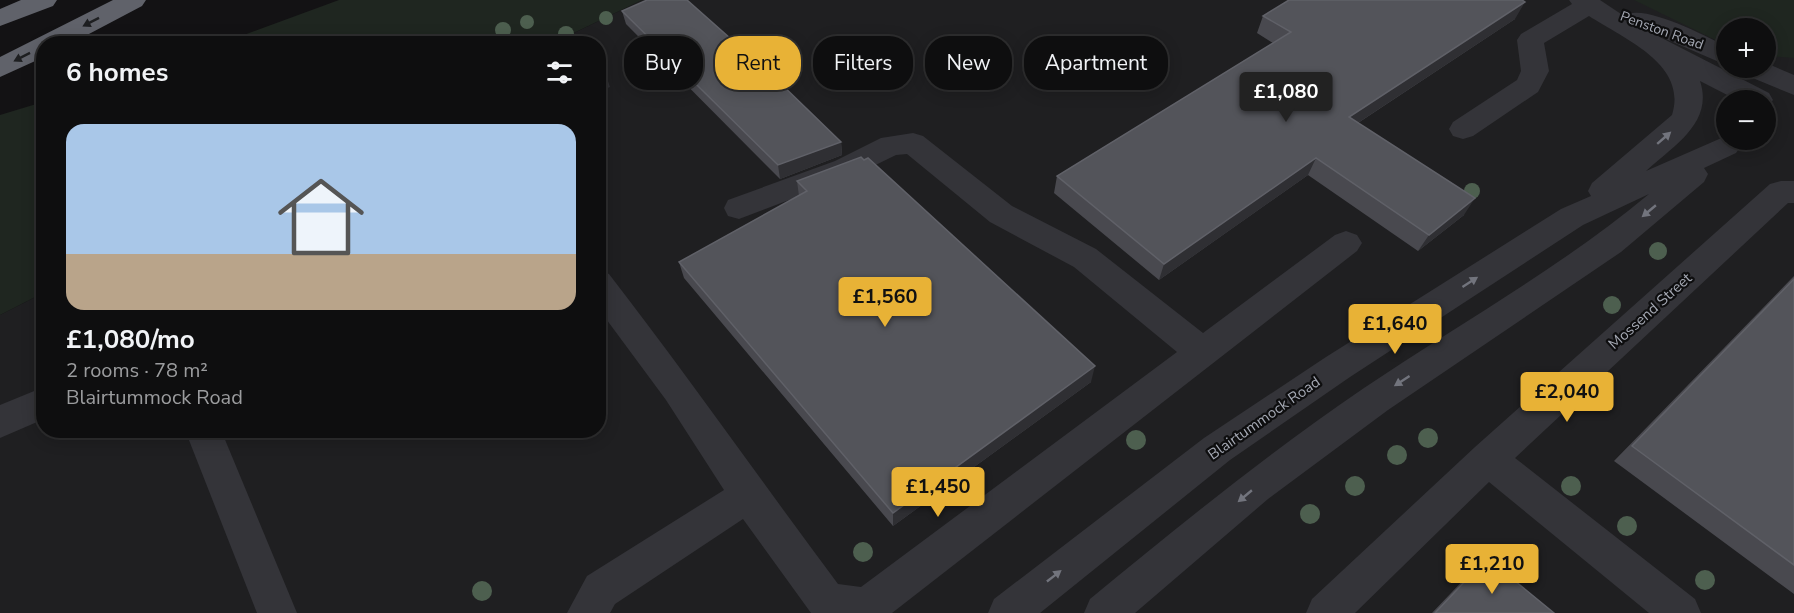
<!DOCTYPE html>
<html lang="en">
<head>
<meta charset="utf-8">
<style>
	:root { --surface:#0e0e0f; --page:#171718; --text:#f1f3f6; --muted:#9b9c9e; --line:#2e2e2f; --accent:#e8b236 }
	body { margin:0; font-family:"Nunito Sans",sans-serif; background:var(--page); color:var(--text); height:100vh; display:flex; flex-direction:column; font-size:22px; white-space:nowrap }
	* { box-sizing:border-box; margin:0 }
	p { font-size:20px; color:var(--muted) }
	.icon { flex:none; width:33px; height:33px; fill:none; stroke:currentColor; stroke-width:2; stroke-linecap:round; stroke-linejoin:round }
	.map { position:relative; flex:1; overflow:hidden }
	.drawer { position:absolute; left:36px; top:36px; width:570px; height:402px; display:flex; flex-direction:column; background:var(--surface); border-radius:24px; box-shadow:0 3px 15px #0003,0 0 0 2px var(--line) }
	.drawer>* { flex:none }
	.guide { position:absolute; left:624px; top:36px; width:570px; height:54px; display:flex; gap:12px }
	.fabs { position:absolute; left:1716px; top:18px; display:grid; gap:12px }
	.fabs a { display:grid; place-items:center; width:60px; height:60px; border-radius:50%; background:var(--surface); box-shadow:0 3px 15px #0003,0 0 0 2px var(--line); font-size:30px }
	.price { position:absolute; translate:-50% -51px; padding:0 14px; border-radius:6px; background:var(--accent); color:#111; font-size:20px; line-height:39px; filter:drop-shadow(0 2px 3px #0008) }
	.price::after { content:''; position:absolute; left:50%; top:36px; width:18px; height:14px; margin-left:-9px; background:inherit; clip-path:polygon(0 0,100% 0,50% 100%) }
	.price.on { background:#222; color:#fff }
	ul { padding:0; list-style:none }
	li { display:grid; align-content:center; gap:12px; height:318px; padding:0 30px }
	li+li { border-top:2px solid var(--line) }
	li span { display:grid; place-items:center; height:186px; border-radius:18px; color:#555 }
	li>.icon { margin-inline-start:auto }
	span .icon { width:108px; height:108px; fill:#fffc; stroke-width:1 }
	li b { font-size:26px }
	h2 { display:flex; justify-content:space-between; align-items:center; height:72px; padding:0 30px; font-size:26px }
	.chip { padding:0 21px; border-radius:24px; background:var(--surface); box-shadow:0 3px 15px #0003,0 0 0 2px var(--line); font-size:21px; line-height:54px }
	.chip.on { background:var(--accent); color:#111 }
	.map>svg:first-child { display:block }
</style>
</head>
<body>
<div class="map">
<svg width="1794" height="613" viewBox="0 0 1794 613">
	<rect width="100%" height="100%" fill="#131214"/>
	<path fill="#1f1f21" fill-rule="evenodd" d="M642,0H1794V613H0V315L43,293L44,430H598V44L553,43ZM1726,28H1766V68H1726ZM1726,100H1766V140H1726Z"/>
	<path fill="#1f2620" d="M339,0H642L553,43H222Z
		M1634,0H1794V58L1766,56V28H1726V45Z
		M43,102V293L0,315V115Z"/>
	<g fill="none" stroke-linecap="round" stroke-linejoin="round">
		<path fill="#343439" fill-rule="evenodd" d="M1569,0H1600L1624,16C1642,2 1707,37 1726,46V65L1652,33L1769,93L1773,100L1766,108V100H1737L1700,81C1714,123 1673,146 1646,171L1726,136V140H1737L1741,146L1736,153L1704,168L1708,174L1704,182L1621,252L1388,410L1268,499L1135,613H1084L1090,599C1179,526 1268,453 1364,388C1459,324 1560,268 1649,194L1583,225L1350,377L1230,460L1040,613H988L994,599L1204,438L1326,357L1561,209L1591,196L1588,191L1592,183L1672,115C1688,64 1624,39 1589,16L1544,43L1549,71L1538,92L1473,136L1463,139L1453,136L1449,129L1453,122L1517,80L1521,71L1517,40L1521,34L1572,4Z
			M1766,63L1794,75V95L1743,74L1739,68H1766Z
			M913,133L923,136L1012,206L1096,249L1203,333L1335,235L1346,231L1357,235L1362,243L1357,251L892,613H811L743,519L615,604L610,613H567L587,576L724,490L666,400L598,308V270L609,274C688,376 761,481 838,584L861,587L1177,352L1074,267L990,222L907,154L896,155L855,175L739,219L728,216L724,208L728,200L835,161L881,138Z
			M1781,181H1794V203H1788L1515,458L1695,599L1701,613H1649L1489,482L1355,613H1306L1312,599L1475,447L1770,184Z
			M44,387V419L0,438V405Z
			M185,430H221L297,613H257Z"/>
		<path fill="#60626a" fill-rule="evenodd" d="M21,0H57L53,6L0,26V9Z
			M113,0H146L142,6L70,44H44V57L0,77V57Z"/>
	</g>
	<g fill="#4d5f4f">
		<circle cx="606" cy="18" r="7"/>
		<circle cx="527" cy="22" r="7"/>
		<circle cx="503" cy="30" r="8"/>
		<circle cx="566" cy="34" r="8"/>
		<circle cx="1472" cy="191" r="8"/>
		<circle cx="1658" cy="251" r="9"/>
		<circle cx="1612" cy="305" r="9"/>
		<circle cx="1428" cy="438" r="10"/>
		<circle cx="1136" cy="440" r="10"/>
		<circle cx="1397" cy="455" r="10"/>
		<circle cx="1355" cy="486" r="10"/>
		<circle cx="1571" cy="486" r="10"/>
		<circle cx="1310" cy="514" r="10"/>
		<circle cx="1627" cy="526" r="10"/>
		<circle cx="863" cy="552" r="10"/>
		<circle cx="1705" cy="580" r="10"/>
		<circle cx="482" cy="591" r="10"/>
	</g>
	<path fill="#49494f" d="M622,11L841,142L842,155L780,179L626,24Z
		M1263,16L1515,19L1358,123L1464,215L1418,251L1308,175L1159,280L1054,193L1057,176L1273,43L1257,33Z
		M797,181L1091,382L893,526L684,278L679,262L799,196Z
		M1794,276V594L1614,461Z
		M1487,558L1554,613H1432L1472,571Z"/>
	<path fill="#2f2f33" d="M1525,2L1515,19L1341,134L1349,117Z
		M605,72L610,87L598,92V75Z
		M841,142L842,155L780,179L778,165Z
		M1316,158L1308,175L1159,280L1164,264Z
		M1475,198L1464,215L1418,251L1429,235Z
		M1095,366L1091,382L893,526V513Z"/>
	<path fill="#53545a" stroke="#606168" stroke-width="1.5" d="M647,0H687L775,78L841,142L778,165L622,11Z
		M1289,0H1522L1525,2L1349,117L1475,198L1429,235L1316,158L1164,264L1057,176L1291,32L1263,16Z
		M575,39L579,44H565Z
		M598,65L605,72L598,75Z
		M861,157L864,160L868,158L1095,366L893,513L679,262L807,191L797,181Z
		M1794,279V565L1632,446Z
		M1487,558L1554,613H1435Z"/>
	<defs><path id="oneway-solid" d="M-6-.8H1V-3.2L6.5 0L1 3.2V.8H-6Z" transform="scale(1.5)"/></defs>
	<g fill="#1e1f21">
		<use href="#oneway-solid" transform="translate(91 22) rotate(153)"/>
		<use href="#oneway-solid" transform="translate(22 57) rotate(153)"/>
	</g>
	<g fill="#72747d">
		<use href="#oneway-solid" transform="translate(1664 138) rotate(-41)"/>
		<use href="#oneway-solid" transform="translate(1649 211) rotate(140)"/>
		<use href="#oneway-solid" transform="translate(1470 282) rotate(-33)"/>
		<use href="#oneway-solid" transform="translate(1402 381) rotate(147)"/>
		<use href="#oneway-solid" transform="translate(1245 496) rotate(140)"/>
		<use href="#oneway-solid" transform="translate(1054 576) rotate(-38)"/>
	</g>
	<g text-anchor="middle" stroke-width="4.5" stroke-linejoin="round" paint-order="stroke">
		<g font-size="14" fill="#a5a9b4" stroke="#0e0e0f">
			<text transform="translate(1662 30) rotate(20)" y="5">Penston Road</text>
		</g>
		<g font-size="15" fill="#a5a9b4" stroke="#0e0e0f">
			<text transform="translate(1650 311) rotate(-42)" y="5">Mossend Street</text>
			<text transform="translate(1264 418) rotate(-35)" y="5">Blairtummock Road</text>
		</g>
	</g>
</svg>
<div class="fabs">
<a>+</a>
<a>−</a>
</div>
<b class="price on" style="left:1286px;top:123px">£1,080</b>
<b class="price" style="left:885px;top:328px">£1,560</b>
<b class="price" style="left:1395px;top:355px">£1,640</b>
<b class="price" style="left:1567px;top:423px">£2,040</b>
<b class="price" style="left:938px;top:518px">£1,450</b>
<b class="price" style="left:1492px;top:595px">£1,210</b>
<div class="guide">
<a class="chip">Buy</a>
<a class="chip on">Rent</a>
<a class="chip">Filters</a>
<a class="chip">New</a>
<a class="chip">Apartment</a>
</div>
<section class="drawer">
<h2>6 homes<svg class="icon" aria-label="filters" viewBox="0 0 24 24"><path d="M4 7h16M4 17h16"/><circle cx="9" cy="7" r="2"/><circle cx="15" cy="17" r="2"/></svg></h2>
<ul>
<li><span style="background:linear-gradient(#a9c7e8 70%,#b9a48a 0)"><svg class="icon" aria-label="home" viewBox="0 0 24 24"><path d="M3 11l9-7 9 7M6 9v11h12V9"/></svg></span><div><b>£1,080/mo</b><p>2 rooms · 78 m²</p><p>Blairtummock Road</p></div></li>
</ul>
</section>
</div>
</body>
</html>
